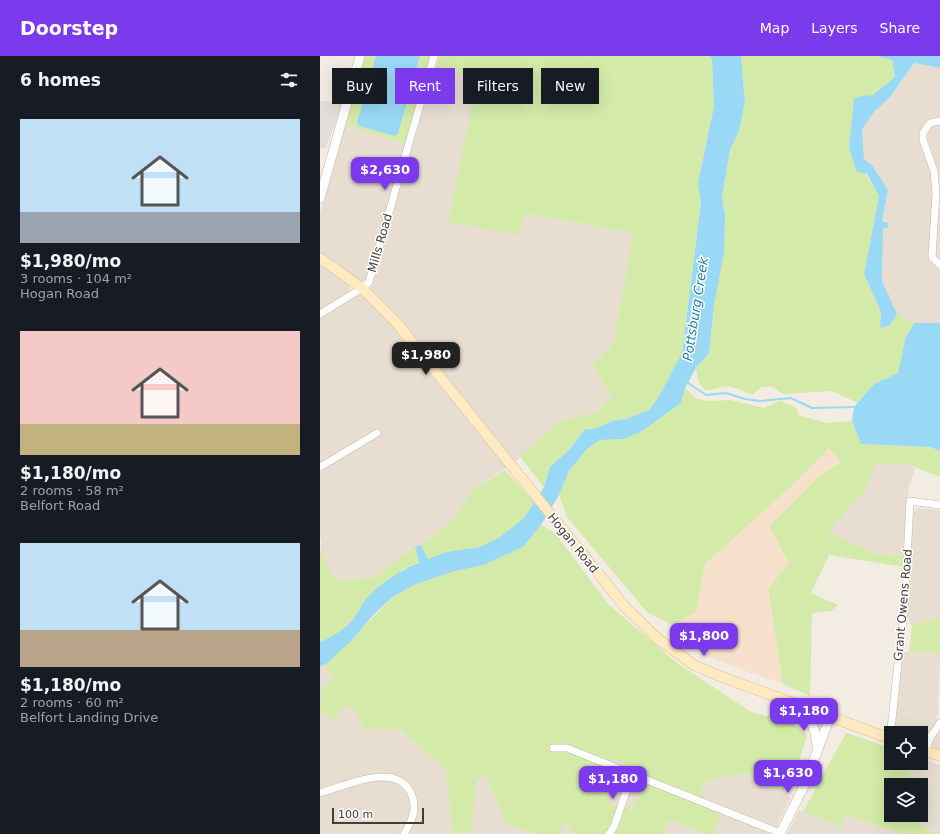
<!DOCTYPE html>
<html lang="en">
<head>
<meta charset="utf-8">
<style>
	:root { --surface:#171b24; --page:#242831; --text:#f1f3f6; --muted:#9ea1a6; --accent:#7c3aed }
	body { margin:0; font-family:"DejaVu Sans",sans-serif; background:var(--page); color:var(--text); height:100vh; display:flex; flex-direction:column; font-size:15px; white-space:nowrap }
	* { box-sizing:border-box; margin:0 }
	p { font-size:13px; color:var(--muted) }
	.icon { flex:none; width:22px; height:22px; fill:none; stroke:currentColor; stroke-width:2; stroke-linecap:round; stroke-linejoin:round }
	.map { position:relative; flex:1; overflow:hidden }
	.details { display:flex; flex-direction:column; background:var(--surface); width:320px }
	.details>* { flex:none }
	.banner { position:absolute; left:12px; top:12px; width:380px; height:36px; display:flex; gap:8px }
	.controls { position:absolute; left:564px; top:670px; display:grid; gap:8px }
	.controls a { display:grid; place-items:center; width:44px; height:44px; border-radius:0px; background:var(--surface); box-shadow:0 4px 16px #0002; font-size:20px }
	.scale { position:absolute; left:12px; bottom:10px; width:92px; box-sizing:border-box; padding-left:4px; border:2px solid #453c33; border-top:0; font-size:11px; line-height:14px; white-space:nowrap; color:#453c33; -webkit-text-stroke:3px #fff; paint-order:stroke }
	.price { position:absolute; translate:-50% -34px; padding:0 9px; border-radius:8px; background:var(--accent); color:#fff; font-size:13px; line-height:26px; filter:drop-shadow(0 1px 2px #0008) }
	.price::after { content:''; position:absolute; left:50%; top:24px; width:12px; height:9px; margin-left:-6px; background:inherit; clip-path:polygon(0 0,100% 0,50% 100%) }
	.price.selected { background:#222; color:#fff }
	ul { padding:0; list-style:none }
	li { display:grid; align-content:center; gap:8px; height:212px; padding:0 20px }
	li span { display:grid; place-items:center; height:124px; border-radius:0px; color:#555 }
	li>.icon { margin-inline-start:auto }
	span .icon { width:72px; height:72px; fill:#fffc; stroke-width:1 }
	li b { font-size:17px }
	h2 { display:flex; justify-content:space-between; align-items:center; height:48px; padding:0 20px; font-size:17px }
	.tag { padding:0 14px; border-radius:0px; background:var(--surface); box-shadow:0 4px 16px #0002; font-size:14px; line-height:36px }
	.tag.selected { background:var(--accent); color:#fff }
	header { display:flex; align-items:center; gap:24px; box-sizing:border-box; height:56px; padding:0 20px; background:var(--accent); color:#fff }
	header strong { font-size:19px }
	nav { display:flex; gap:22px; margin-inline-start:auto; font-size:14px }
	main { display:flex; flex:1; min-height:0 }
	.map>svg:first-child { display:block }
</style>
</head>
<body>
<header>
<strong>Doorstep</strong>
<nav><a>Map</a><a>Layers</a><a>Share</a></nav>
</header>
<main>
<section class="details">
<h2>6 homes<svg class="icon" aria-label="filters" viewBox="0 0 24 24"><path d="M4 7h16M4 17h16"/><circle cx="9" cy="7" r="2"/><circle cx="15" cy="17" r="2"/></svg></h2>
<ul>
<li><span style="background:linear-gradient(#bfe0f5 75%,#9aa5b1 0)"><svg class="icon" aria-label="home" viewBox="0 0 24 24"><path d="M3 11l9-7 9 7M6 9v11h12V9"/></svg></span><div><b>$1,980/mo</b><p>3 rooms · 104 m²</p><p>Hogan Road</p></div></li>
<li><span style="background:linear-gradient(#f6c9c9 75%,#c2b280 0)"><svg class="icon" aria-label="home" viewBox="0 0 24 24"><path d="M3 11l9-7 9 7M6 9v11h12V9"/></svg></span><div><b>$1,180/mo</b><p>2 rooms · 58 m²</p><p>Belfort Road</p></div></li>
<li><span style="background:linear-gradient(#bfe0f5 70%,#b9a48a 0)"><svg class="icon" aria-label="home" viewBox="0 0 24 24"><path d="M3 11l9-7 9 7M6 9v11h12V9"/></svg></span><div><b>$1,180/mo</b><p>2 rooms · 60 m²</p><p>Belfort Landing Drive</p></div></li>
</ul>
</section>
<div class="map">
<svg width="620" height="778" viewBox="0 0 620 778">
	<rect width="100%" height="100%" fill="#f3ece3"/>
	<path fill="#e7ded1" d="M594,7L620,12V61L609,64L604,68L600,78L612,120L613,156L608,196L611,206L620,213V267H595L577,258L562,225L563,171L569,167L562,165L568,134L552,109L544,103L542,73L554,56L571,40Z
		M115,12L158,23L129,166L205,158L313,177L293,289L272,309L292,341L279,356L239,365L194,407L53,236L51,232Z
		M24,68L86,88L47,223L43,227L0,197V157Z
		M616,68H620V124L607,85L608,75L610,72Z
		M620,145V205L615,198V191Z
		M0,207L29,228L30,232L29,236L0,254Z
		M40,239L47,242L82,277L188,411L153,433L134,463L101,489L95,490L55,521L15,525L0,495L2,484L0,481V414L60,378L56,373L0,407V261L33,241Z
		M555,408H587L595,412L589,431L583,500L556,498L507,476L545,434Z
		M597,452L620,454V560L592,570L587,561L592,459Z
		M581,596L620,597L618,660L616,667L605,685L601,687V677H576L574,674Z
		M6,608V614L14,623L21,652L32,651L44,673H79L126,713L134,777L151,776L157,722L167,721L186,769L217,778H88L98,759V746L92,733L84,723L69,717L58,718L0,735V611Z
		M620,675V696L614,694L613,687Z
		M601,702L620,709V778H614L588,759H601V729H585L594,707H601Z
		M291,703L308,708L327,727L313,753L291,749L279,720Z
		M427,717L463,735L471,742L453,778H394L399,760L380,736L388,724Z
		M57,723L76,726L82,731L89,743L91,756L82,778H0V740Z
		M479,754L524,771L525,759L582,778H467Z
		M348,763L386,778H343Z
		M243,766L255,778H239Z"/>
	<path fill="#f7e0cc" d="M509,392L521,406L497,422L449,470L469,507L448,533L463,628L385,600L352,569L376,556L385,508L479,423Z"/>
	<path fill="#e4ded8" d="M0,45H24L5,93L0,91Z"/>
	<path fill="#d3eaa8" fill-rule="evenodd" d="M44,0H56L37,69L75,80L78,78L100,0H111L86,88L24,68Z
		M119,0H390L392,3L394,50L378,127L381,146L362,297L338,342L329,354L306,363L292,365L278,372L264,375L250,393L230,411L224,431L200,401L239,365L278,356L292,341L272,309L293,289L313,177L205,158L198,179L128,166L158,23L115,12Z
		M421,0H557L572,3L575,22L553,39L541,40L529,92L559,140L544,218L561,256L560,272L570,269L577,258L595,267L586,280L578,317L554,328L538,347L512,335L463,338L450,330L441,331L432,339C424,335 416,332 408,330C401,330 396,333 390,334C379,335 377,320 376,312L389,297L405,159L402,141L410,94L419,75L425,46Z
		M365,332L377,343L389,345L410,344L444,352L460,345L477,352L478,359L507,367L532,365L541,388L610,391L620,395V421L587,408H556L545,434L508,476L556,498L583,500L584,511L509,499L491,537L518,549L511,555L492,557L490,640L463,628L448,533L469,507L449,470L497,422L521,406L509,392L479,423L385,508L376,556L352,569L327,556L247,461L239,439L249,415L267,393L280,384L304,383L361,347Z
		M185,414L214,446L204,462L180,481L160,491L126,496L108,503L101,489L134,463L153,433Z
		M221,469L235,477L288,548L357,607L431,656L470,666L487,679L476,716L463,735L427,717L388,724L380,736L400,760L394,778H386L348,763L343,778H255L244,766L239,778H217L186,769L167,721L157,722L151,776L133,777L126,713L79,673H44L32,651L21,652L15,665L1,656V633L14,623L6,614V608L74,540L96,528L135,515L164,509L203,491ZM291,703L308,708L327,727L312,753L291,749L279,720Z
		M95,490L99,507L85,512L46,543L36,559L20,577L0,586V495L16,525L55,521Z
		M620,560V597L589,596L592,570Z
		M526,677L571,692V707H594L585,729H571V759H588L614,778H582L525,759L524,771L483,756Z"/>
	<path fill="#9ad9f5" d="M56,0H100L78,78L75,80L39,70L37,67Z
		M390,0H421L425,46L419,75L410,94L402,141L405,159L404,196L394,250L389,297L376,312L365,332L361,347L322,375L304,383L280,384L267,393L249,415L239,439L221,469L203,491L164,509L135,515L96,528L74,540L54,558L32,584L6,608L0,611V586C16,579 26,573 36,559C40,554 42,547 46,543C58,529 82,513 99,507L95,490L101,489L108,503L126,496L160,491L180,481L204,462L224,431L230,411L250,393L264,374L278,372L292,365L306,363L329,354L338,342L362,297L381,146L378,127L394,50L392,3Z
		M557,0H620V12L594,7L571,40L554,56L542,73L544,103L552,109L568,134L562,165L569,167L568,172H563L562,225L577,258L570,269L560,272L561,256L544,218L559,140L547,118L537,116L529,92L534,43L541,40L553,39L575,21L572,4Z
		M595,267H620V395L610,391L541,388L532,365L534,351L554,328L578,317L586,280Z"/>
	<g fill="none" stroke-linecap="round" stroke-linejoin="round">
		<path stroke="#9ad9f5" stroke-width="2" d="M368,327L386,339L406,337L425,343L440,345L471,342L492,352L534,351"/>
		<g stroke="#c2b6a8" stroke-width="8">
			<path id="minor" d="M620,65L610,67L603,77V84L614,115L616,137L612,201L620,209
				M0,258L42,232L49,226L114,0
				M0,411L57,377
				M570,682L585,543L590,445L620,449
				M233,692H247L460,777
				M606,695L610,682L620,667
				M0,737C25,730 75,705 91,737C98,752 92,765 84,778
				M289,778L294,771L312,718"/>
		</g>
		<g stroke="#c2b6a8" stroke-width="10">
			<path id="tertiary" d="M0,142L40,0
				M481,651L494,672L498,694
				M460,778L484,730L510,661"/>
		</g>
		<g stroke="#dabf91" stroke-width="11">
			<path id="secondary" d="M0,202L42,232L76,266L306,552L338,583L374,609L402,621L571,683
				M601,693L620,700"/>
		</g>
		<use href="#minor" stroke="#fff" stroke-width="7"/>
		<use href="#tertiary" stroke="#fff" stroke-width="9"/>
		<use href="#secondary" stroke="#ffeac1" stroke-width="10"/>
	</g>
	<g text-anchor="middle" stroke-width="3" stroke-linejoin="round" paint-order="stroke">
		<g font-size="12" fill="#453c33" stroke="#fff">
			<text transform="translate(60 187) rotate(-74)" y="4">Mills Road</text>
			<text transform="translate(253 487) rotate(51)" y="4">Hogan Road</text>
			<text transform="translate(583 549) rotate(-85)" y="4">Grant Owens Road</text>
		</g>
		<g font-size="13" font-style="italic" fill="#247ca6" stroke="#fff">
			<text transform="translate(375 253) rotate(-81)" y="5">Pottsburg Creek</text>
		</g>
	</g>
</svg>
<div class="controls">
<a><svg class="icon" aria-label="locate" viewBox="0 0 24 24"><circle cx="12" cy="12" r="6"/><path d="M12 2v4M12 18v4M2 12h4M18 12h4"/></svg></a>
<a><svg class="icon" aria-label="layers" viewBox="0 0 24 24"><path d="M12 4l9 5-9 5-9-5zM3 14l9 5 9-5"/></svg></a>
</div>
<div class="scale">100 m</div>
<b class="price" style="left:65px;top:135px">$2,630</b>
<b class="price selected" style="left:106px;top:320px">$1,980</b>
<b class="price" style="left:384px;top:601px">$1,800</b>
<b class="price" style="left:484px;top:676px">$1,180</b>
<b class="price" style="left:468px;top:738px">$1,630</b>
<b class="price" style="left:293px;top:744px">$1,180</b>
<div class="banner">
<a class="tag">Buy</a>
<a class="tag selected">Rent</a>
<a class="tag">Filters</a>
<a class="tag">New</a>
</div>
</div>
</main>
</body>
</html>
